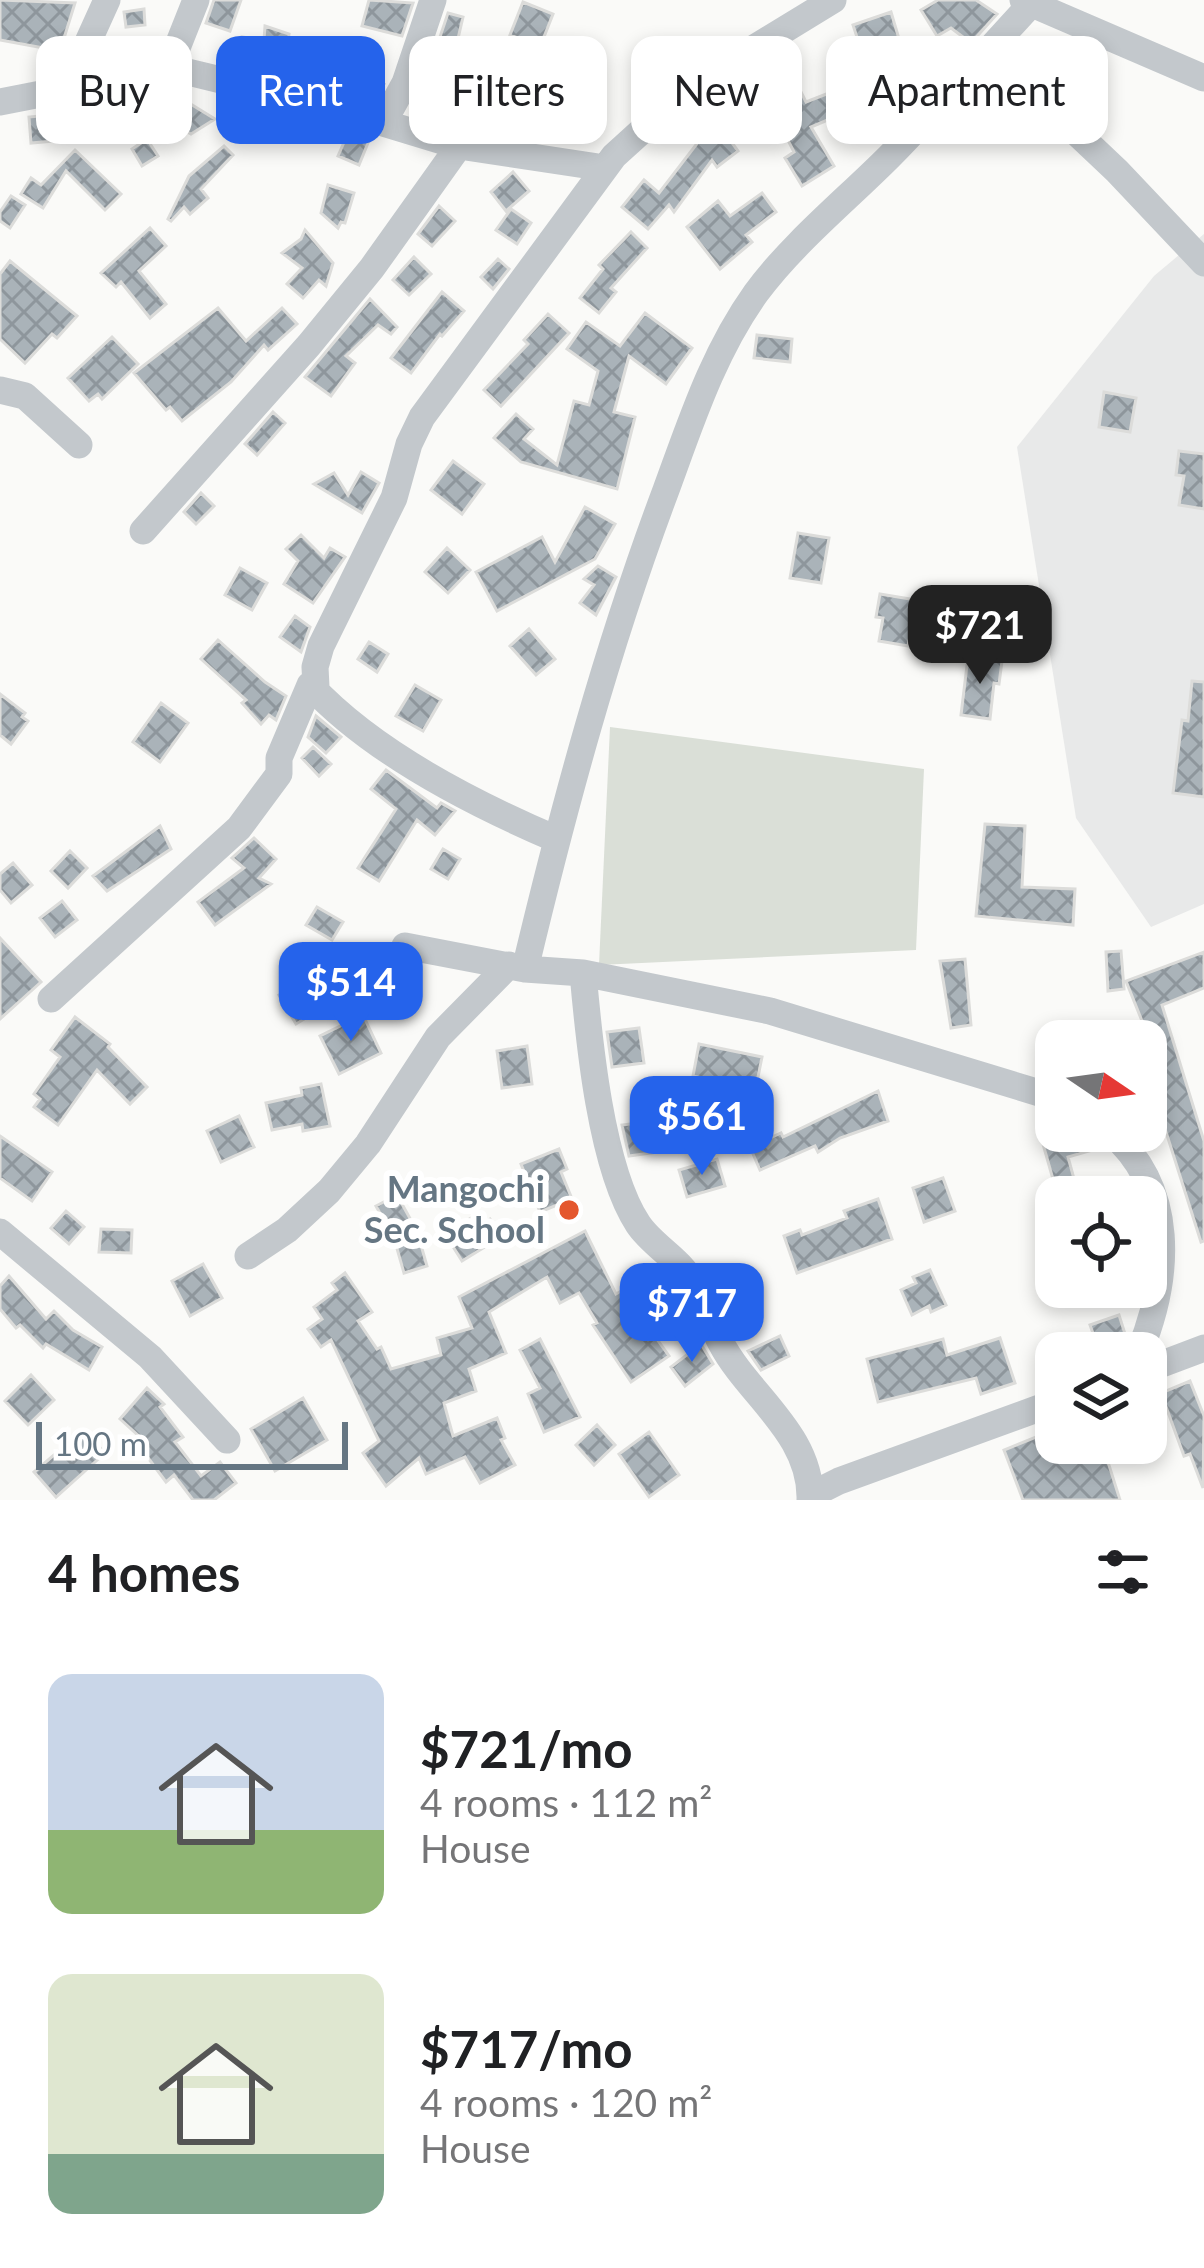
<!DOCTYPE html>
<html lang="en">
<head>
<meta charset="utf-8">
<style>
	:root { --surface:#fff; --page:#f6f6f6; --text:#202124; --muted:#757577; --accent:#2563eb }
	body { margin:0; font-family:Lato,sans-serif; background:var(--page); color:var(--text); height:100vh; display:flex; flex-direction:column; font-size:45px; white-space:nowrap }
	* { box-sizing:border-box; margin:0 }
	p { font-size:39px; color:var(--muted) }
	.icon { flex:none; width:66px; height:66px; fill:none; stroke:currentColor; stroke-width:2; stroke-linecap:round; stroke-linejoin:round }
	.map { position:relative; height:1500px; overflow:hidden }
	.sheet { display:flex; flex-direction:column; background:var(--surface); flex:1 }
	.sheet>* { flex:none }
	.guide { position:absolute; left:36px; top:36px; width:1134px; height:108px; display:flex; gap:24px }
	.needle { width:78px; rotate:103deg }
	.tools { position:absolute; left:1035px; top:1020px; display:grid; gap:24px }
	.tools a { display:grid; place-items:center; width:132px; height:132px; border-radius:24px; background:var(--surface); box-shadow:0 6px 18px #0003; font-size:60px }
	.scale { position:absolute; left:36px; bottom:30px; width:312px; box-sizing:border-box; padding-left:12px; border:6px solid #657683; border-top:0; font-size:33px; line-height:42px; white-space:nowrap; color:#657683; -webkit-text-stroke:9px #fff; paint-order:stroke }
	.price { position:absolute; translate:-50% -102px; padding:0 27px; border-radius:24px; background:var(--accent); color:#fff; font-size:39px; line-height:78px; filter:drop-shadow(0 3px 6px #0008) }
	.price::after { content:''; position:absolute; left:50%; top:72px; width:36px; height:27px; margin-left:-18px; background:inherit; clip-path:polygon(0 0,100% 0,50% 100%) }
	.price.active { background:#222; color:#fff }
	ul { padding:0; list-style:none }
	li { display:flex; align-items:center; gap:36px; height:300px; padding:0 48px }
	li span { display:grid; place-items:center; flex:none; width:336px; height:240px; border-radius:24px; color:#555 }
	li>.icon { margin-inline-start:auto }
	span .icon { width:144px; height:144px; fill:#fffc; stroke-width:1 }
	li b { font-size:51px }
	h2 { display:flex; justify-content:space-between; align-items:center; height:144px; padding:0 48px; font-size:51px }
	.tag { padding:0 42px; border-radius:24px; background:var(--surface); box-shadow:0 6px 18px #0003; font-size:42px; line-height:108px }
	.tag.active { background:var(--accent); color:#fff }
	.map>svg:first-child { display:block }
</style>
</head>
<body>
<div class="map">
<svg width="1204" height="1500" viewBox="0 0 1204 1500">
	<defs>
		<pattern id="building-cross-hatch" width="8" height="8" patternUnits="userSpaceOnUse" patternTransform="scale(3)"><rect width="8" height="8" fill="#aab3b9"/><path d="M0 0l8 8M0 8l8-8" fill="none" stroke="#8e969c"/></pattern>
	</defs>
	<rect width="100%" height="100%" fill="#fafaf8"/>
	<path fill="#e8e9e9" d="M1204,234V904L1151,927L1076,818L1017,447L1154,276Z"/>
	<path fill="#dadfd7" d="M610,727L924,769L916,950L599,965Z"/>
	<path fill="url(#building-cross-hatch)" stroke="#dcdcda" stroke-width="3" d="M0,0L75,3L60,51L0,40Z
		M214,0H241L230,31L206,23Z
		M369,0L413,3L402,36L362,26Z
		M938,0H976L997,14L971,43L951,28L937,36L921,10Z
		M523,2L553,14L540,47L510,35Z
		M144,9L145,25L126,27L124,12Z
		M891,12L905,59L902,60L918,101L901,118L862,142L844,113L811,127L834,166L802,186L785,158L794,152L769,103L799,88L806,102L870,77L853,25Z
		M448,13L463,17L456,47L448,49L437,46Z
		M265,26L289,34L283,73L238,66L242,37L264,40Z
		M327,47L358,58L354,69L361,72L350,91L315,79Z
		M565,60L599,77L585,105L552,88Z
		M362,72L384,84L374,101L355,96Z
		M418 97a9 9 0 1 1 18 0a9 9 0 1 1-18 0Z
		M107,90L116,110L60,134L65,140L31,143L29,117L80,112L75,101Z
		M176,90L189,103L215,119L191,134L180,128L159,106Z
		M515,97L558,130L549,141L539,140L504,113Z
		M135,100L148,125L129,136L116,110Z
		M244,104L277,112L273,134L238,120Z
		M714,118L738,151L717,167L712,160L674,212L669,205L648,229L622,207L644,180L659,193L699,141L693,134Z
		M349,131L370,138L359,165L338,156Z
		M147,139L158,156L142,166L132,149Z
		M224,146L233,155L201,189L208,198L190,214L184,207L171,221L168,219L189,176Z
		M75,150L121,194L105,210L66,171L43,208L21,194L31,178L41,185Z
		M513,172L529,191L506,211L491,192Z
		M328,185L354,193L345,223L341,222L338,228L321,213Z
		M762,193L776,212L746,235L752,242L720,269L687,227L718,201L730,216Z
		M11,196L25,205L10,228L0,221V212Z
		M439,206L455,221L432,246L418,234Z
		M511,209L531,223L517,244L496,230Z
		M150,228L166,246L139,271L166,304L150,318L121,282L116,287L101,273Z
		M305,230L333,263L326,286L319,280L303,298L287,284L302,268L282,253L301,239Z
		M631,232L647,248L611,288L616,292L599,313L580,298L603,269L599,265Z
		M414,257L431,274L409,295L393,280Z
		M498,259L509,269L493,289L481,277Z
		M10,261L77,316L57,338L52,334L25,363L0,339V274Z
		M442,292L464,311L442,336L440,334L411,373L391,358Z
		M370,299L397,327L391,334L378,325L346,356L355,363L331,396L305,377Z
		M218,308L246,341L282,308L297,324L268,350L264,345L231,382L182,421L170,407L166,410L134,373Z
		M645,313L692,348L666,384L629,356L614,412L635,417L617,489L521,462L494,438L516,414L533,429L524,439L557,465L574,401L589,405L598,371L567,349L586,322L620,346Z
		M548,314L569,333L501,406L484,390L528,344L524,340Z
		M757,335L792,339L790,362L754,358Z
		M112,337L138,364L102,399L98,394L89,401L68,378Z
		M1104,392L1136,398L1130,432L1099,427Z
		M273,412L285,423L257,455L245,444Z
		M1179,451L1204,454V509L1179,505L1184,476L1176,475Z
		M453,461L484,484L462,514L431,490Z
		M361,472L379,483L362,513L314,484L334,473L348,495Z
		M201,493L214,506L196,524L184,512Z
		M585,507L615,524L595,559L497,611L476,572L542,537L555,562Z
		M798,533L829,538L821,583L790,578Z
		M301,535L324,558L330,548L345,557L313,603L284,584L298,561L286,549Z
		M447,548L470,570L448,593L425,572Z
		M598,566L616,577L596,615L580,603L594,585L584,579Z
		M240,568L267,583L252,610L225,595Z
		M880,594L916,600L908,646L879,641L883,618L876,617Z
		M295,616L310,627L301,652L280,637Z
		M529,629L555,659L536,675L510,646Z
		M218,640L265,682L286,696L276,720L269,715L261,724L242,703L246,700L201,659Z
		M369,642L388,654L377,672L358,659Z
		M968,657L1002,661L999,684L994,683L990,719L961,715Z
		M1192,681L1204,682V797L1173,793L1182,720L1188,721Z
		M415,685L441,700L423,731L396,716Z
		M0,694L25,713L22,717L28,721L11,744L0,735Z
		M161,703L188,723L160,762L133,742Z
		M316,716L341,737L326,753L308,737Z
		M313,747L331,764L319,776L302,758Z
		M386,770L437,808L441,803L455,811L435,835L417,820L379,881L358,868L396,809L371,789Z
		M985,824L1025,826L1022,887L1075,889L1073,925L976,916Z
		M160,826L171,849L107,891L93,876Z
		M254,838L276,859L259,878L271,884L215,925L198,902L244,868L232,858Z
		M443,849L460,859L448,879L431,869Z
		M70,851L87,868L68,888L51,871Z
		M13,863L32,885L11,903L0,890V874Z
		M62,901L77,920L55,937L40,918Z
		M317,907L343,922L332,940L306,925Z
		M0,938L41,982L0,1019Z
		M1121,951L1124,989L1108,991L1106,952Z
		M1204,952V988L1162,1005L1204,1141V1241L1201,1242L1146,1069V1031L1126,981Z
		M965,959L971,1025L951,1028L940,961Z
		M399,966L421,970L418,989L396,986Z
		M293,987L309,1016L296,1024L279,995Z
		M363,1015L381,1053L339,1074L320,1036Z
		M75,1017L110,1044L108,1047L147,1087L130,1104L97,1070L58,1125L34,1107L40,1099L34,1094L60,1057L51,1050Z
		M639,1028L644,1063L612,1067L607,1032Z
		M699,1044L762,1057L756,1087L732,1082L728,1100L708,1095L711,1080L693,1076Z
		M527,1046L532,1084L502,1088L497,1051Z
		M321,1084L330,1126L303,1131L302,1124L272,1130L266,1103L302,1095L301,1088Z
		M878,1091L888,1121L840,1138L818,1152L815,1146L760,1170L750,1147L781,1133L783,1137Z
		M239,1116L254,1147L221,1162L207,1131Z
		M655,1121L658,1152L629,1156L622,1125Z
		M1063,1131H1090L1096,1149L1068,1157L1079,1197H1058L1041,1137Z
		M0,1136L52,1172L32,1201L0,1178Z
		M559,1149L567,1169L561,1172L572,1199L540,1212L521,1164Z
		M717,1159L725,1186L687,1197L679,1170Z
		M943,1178L955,1211L924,1222L913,1188Z
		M397,1195L417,1231L427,1266L404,1273L394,1238L376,1206Z
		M878,1199L892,1239L797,1273L784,1236L800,1230L802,1235L847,1218L844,1211Z
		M66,1211L84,1227L69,1244L51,1228Z
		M471,1218L477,1227L490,1219L501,1237L462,1261L445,1234Z
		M101,1229L132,1230L131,1253L99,1252Z
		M585,1231L616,1294L658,1270L661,1273L675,1298L641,1317L669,1356L631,1382L593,1325L597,1323L579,1293L560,1303L547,1277L489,1312L506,1353L469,1369L476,1391L444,1403L453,1436L497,1418L505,1438L501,1440L515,1465L480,1483L465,1457L426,1474L419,1458L386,1486L363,1453L379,1441L331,1340L321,1347L308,1329L322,1319L314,1307L337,1290L332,1283L345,1273L372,1312L358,1321L377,1349L381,1347L391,1369L441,1355L437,1338L472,1328L459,1297Z
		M203,1264L222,1298L190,1316L172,1281Z
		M930,1270L946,1305L931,1312L929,1306L912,1315L901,1290L916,1283L913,1277Z
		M9,1276L46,1319L54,1311L73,1330L102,1347L89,1370L46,1344L43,1348L20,1325L16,1328L0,1309V1286Z
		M1119,1315L1126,1337L1098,1347L1090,1325Z
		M780,1336L789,1356L761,1370L748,1351Z
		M1000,1338L1015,1383L981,1394L976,1378L878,1402L867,1359L943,1339L947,1355Z
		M540,1339L580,1417L544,1432L528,1394L540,1388L520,1350Z
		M701,1344L713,1364L685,1386L671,1367Z
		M31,1375L54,1400L28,1425L5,1401Z
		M1190,1381L1204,1416L1203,1488L1190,1454L1184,1456L1161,1393Z
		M147,1388L164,1404L160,1407L183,1437L175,1442L201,1476L220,1462L236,1483L214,1500H193L174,1475L166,1482L137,1443L142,1439L120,1419Z
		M303,1398L327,1440L275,1471L251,1429Z
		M597,1425L615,1445L594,1465L576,1445Z
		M1056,1429V1443H1102L1120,1500H1023L1004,1450Z
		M649,1432L679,1475L649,1497L619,1454Z
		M86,1433L105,1453L56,1497L34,1472L74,1438L77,1441Z"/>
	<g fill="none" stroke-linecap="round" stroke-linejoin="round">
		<path stroke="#c3c8cc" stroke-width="27" d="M1023,0L1204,78
			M989,50L1117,171L1204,263
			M169,68L196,0
			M69,84L107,0
			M0,102L46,93L119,66L159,65L324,105L459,146L605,168
			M383,123L405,83L433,0
			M0,390L25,396L79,445
			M143,531L309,345L372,268L459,146
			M310,685C371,751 474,804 556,839
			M405,946L525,969L583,973L770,1011L1056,1098
			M525,969C564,806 607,647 666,490C691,422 713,353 756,293C793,243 845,201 889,157C938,107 984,55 1031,4
			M583,973C589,1041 601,1168 638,1224C649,1241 670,1254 683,1269C701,1289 708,1320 721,1343C748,1395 812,1434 810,1500
			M51,999L239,828L279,774V758L310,685L316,687L315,667L321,646L394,498L409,444L422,417L614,156L689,88L833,0
			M1109,1131C1177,1188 1170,1278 1139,1353
			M0,1232L150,1357L227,1440
			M248,1256L287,1230L329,1191L368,1144L438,1037L509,965
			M1146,1370L1204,1348
			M811,1495L839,1481L1056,1402"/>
	</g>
	<circle fill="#e4572e" stroke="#fff" stroke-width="4.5" cx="569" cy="1210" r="12"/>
	<g text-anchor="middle" stroke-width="12" stroke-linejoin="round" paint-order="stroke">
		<g font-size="36" font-weight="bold" fill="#657683" stroke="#fff" text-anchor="end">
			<text x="545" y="1202">Mangochi<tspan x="545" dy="41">Sec. School</tspan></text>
		</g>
	</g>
</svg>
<div class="tools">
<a><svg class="needle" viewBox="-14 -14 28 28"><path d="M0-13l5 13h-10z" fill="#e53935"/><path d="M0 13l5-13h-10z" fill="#757577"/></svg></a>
<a><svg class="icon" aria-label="locate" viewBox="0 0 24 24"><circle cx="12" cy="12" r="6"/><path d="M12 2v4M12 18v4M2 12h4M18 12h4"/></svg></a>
<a><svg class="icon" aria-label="layers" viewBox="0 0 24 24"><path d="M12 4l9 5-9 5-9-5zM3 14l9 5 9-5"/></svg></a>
</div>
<div class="scale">100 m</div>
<b class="price active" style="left:980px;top:687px">$721</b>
<b class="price" style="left:351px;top:1044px">$514</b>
<b class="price" style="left:702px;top:1178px">$561</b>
<b class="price" style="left:692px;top:1365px">$717</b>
<div class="guide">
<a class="tag">Buy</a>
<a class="tag active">Rent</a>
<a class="tag">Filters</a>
<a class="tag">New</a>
<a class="tag">Apartment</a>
</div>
</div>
<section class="sheet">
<h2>4 homes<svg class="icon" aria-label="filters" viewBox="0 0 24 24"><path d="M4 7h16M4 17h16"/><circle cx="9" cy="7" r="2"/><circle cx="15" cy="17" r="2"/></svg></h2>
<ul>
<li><span style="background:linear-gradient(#c9d6e8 65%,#8fb573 0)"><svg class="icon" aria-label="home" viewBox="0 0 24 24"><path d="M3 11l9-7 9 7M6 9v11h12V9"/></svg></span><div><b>$721/mo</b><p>4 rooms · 112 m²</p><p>House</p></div></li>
<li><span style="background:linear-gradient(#dfe7d0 75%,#7fa58c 0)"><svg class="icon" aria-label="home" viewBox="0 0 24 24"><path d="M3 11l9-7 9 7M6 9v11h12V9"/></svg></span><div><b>$717/mo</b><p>4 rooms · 120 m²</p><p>House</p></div></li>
</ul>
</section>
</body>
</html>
